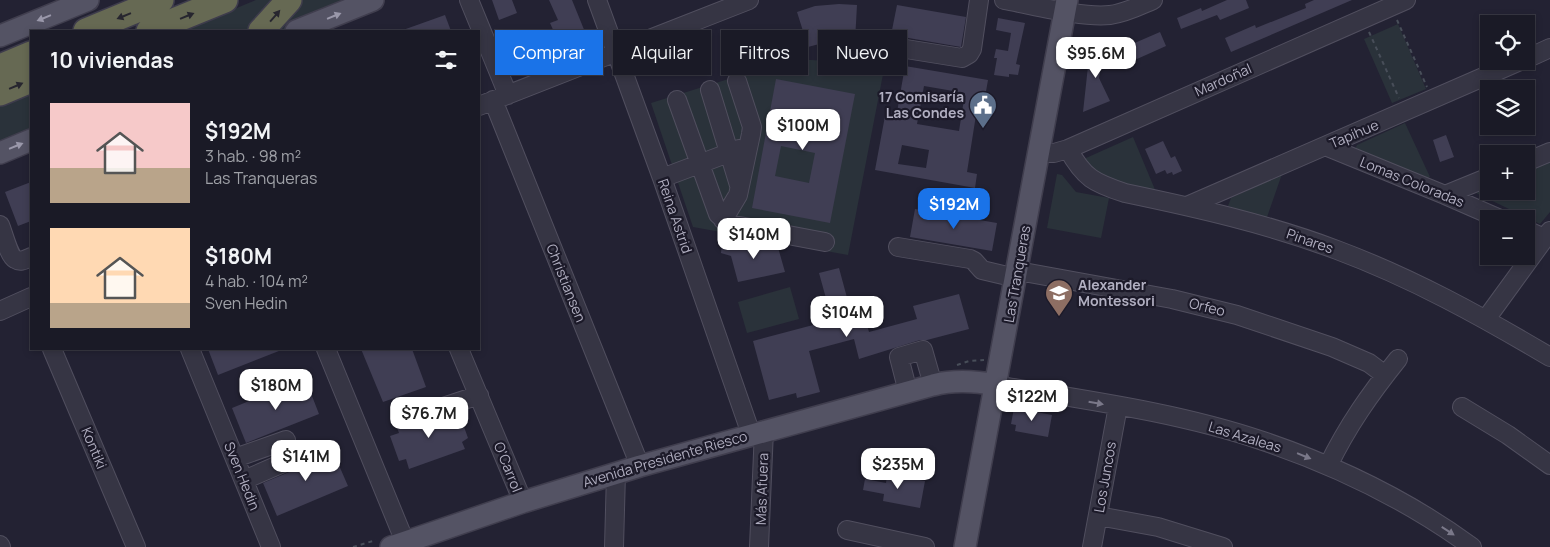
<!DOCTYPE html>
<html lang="es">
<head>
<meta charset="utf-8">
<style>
	:root { --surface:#1a1a26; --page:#272732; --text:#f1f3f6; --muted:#9fa1a7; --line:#383843; --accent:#1a73e8 }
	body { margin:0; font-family:Manrope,sans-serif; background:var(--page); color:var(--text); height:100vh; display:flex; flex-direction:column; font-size:19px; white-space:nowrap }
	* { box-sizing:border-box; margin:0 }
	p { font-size:16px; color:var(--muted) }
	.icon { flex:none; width:28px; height:28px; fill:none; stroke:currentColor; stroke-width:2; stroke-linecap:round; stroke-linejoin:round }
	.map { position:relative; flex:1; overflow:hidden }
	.panel { position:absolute; left:30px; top:30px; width:450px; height:320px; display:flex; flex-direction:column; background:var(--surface); border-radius:0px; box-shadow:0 2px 8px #0003,0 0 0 1px var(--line) }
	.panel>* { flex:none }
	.top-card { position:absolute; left:495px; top:30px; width:475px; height:45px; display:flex; gap:10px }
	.tools { position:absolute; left:1480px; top:15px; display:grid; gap:10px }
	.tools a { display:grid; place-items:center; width:55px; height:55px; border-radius:0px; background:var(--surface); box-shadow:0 2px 8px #0003,0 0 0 1px var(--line); font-size:25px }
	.price { position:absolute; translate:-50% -42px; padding:0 11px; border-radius:10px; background:#fff; color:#222; font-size:16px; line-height:32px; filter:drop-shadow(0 1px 2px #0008) }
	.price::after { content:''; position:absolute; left:50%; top:30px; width:15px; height:11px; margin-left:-8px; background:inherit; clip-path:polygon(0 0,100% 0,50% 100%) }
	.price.on { background:var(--accent); color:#fff }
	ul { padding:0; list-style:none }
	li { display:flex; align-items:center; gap:15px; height:125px; padding:0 20px }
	li span { display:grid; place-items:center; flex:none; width:140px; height:100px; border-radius:0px; color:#555 }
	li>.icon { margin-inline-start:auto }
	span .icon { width:60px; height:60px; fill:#fffc; stroke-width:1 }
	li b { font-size:21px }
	h2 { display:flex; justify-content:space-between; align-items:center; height:60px; padding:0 20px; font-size:21px }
	.tag { padding:0 18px; border-radius:0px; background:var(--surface); box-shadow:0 2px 8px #0003,0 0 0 1px var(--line); font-size:18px; line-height:45px }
	.tag.on { background:var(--accent); color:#fff }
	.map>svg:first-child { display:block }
</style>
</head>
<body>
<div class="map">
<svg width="1550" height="547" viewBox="0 0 1550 547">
	<rect width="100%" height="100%" fill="#232233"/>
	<path fill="#2a323a" d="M256,0H281L253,31H181Z
		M302,0H355L281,31H269Z
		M1398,24L1426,89L1392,103L1364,39Z
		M793,59L885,64L848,255L693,227L651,103Z
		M31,94V132L0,146V107Z
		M1405,123L1430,177L1427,179L1355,149L1357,145Z
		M1133,137L1156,192L1095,175L1086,164V158Z
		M1550,162V212L1540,224L1476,193L1489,188V191H1526V172Z
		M1057,174L1062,175L1076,192L1109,198L1101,238L1047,228Z
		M1282,174L1266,220L1228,206L1231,198Z
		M790,287L799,319L747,333L738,302Z"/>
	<path fill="#403e54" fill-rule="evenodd" d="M492,0H512L517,13L499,20Z
		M549,0H572L585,32L559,43L550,23L558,20Z
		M1227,0H1246L1249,8L1220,20L1217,15L1181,29L1177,18L1201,8L1202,11Z
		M1314,0H1352L1231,52L1225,38L1255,25L1256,28L1306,8L1305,4Z
		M839,4L857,5L855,41L822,40L823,43L808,47L797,12L815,6Z
		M897,5L966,17L961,47L891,35Z
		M445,15L451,31H404L403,30Z
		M998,18L1025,23L1016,64L1020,65L1018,75L1009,74V77L994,75L997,58H994L996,49L1008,51L1011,33L996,30Z
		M1160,32L1166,46L1137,59L1130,45Z
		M1104,44L1110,61L1101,66L1099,78L1110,101L1083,112L1090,48Z
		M905,66L988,80L985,97L979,96L967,172L977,174L975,188L875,170L885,116L896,118ZM924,86L965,93L959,131L917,124ZM902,145L929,150L926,168L898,164Z
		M776,79L855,94L830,223L752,208ZM781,146L815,153L809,183L775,176Z
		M1446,135L1454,157L1440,162L1433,140Z
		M1163,141L1171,158L1175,156L1182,171L1173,175L1172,172L1167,174L1165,170L1156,174L1145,149Z
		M31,182V221L18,226L5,192Z
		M915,209L997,223L992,251L910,237Z
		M722,242L777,244L785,272L738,282L731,256L721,253Z
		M839,268L849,305L865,318L869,332L917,319L913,306L959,294L969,329L927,340H920L859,359L854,339L809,351L820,392L797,398L796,393L769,400L753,341L832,320L819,273Z
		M208,349H284L218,375Z
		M361,349H412L426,387L383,402Z
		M305,378L319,414L246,443L232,408Z
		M1014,408L1052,415L1048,437L1015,431L1016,425L1011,424Z
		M459,413L468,438L462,442L465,449L409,469L406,459L399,461L390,436L399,433L396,425L425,415L431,420H437Z
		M331,447L348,486L277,516L263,483L294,470L299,466L300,460Z
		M887,474L925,481L920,508L883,501L884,494L863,490L865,479L886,483Z"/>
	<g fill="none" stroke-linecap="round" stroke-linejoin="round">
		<g stroke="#514f5f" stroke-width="20">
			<path id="minor" d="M469,0L508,95
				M597,0L662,178L751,434
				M1004,0C1033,5 1081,18 1110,15C1126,13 1139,6 1153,0
				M906,49L962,58L969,54L972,49L979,0
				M1526,59L1550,48
				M710,90L739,185
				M493,100L640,466
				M677,100L718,214L729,224L825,242
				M479,106L749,0
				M1325,146L1445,195L1500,219
				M1068,149C1084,178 1094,183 1125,193C1197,208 1268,224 1337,250C1412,278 1481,316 1550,357
				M1039,153H1054L1068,149L1406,0
				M1526,162L1550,152
				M662,178L739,149
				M1445,195L1489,177
				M1187,206L1520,61
				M723,220L738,195L751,134L752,127L737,81
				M0,225C3,232 9,256 15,259C21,263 26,259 31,257
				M1526,230L1544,238
				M898,247L970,259L974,261L982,270L1016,278
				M1018,271L1172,299L1237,315L1332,347L1369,363L1385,375
				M0,311L31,297
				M1486,319L1550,231
				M52,349L136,547
				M190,349L271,547
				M326,349L405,542
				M459,349L523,502
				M996,385C1085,400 1177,412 1263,441C1337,466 1409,501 1472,547
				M908,392L899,357L923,350L933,385
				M1462,407L1508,435L1550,465
				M434,410L479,395
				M235,458L286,440
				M1328,466C1348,425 1370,394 1398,359
				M244,480L290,460
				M1098,516L1158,527L1223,547
				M847,530L925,547
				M0,545L1,547
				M614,547L616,473
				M759,547L764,430
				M1092,547L1118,406"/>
		</g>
		<g stroke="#403e4e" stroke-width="24">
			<path id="major" d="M296,31L373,0
				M0,36L88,0
				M0,153L31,140
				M391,547L523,502L640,466L933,385C953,380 975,381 996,385
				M965,547L1067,0"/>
		</g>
		<g stroke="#3e3c4c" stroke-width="28">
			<path id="highway" d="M86,31L161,0
				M149,31L225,0
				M261,31L289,0
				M0,67L31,54
				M0,93L31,80"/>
		</g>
		<path stroke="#484e59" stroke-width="2" stroke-dasharray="4 4" stroke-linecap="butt" d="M1397,20L1427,87
			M1369,32L1399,98
			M957,365L969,361L984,360
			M353,547L376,540"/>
		<use href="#minor" stroke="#363544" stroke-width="18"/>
		<use href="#major" stroke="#545364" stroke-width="21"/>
		<use href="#highway" stroke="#666953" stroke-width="25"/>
	</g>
	<defs><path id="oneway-solid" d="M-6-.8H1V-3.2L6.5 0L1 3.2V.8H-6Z" transform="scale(1.25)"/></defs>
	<g fill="#27262f">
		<use href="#oneway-solid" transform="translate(124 16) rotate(158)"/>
		<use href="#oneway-solid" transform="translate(187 16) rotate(-22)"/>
		<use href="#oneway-solid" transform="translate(275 16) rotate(-49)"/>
		<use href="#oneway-solid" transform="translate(16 86) rotate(-23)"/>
	</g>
	<g fill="#9a98aa">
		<use href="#oneway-solid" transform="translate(334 16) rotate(-22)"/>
		<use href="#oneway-solid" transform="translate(44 18) rotate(158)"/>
		<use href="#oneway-solid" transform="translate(16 146) rotate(-22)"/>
	</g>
	<g fill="#7a7889">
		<use href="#oneway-solid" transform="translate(1096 403) rotate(10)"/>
		<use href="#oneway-solid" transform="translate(1304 456) rotate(22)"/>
		<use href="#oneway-solid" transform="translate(1448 531) rotate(33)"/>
	</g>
	<defs>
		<g id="civic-pin" transform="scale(1.4375)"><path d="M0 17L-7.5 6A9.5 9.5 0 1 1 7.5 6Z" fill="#5c6f8a" stroke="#1c1a29"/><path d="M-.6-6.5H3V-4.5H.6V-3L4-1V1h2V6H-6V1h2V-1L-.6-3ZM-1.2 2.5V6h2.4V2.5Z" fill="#fff"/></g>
		<g id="school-pin" transform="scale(1.4375)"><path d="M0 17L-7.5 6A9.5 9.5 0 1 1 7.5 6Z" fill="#8d6e63" stroke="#1c1a29"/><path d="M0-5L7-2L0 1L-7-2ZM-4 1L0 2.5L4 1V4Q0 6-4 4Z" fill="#fff"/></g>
	</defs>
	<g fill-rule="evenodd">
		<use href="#civic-pin" x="983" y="105"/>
		<use href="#school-pin" x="1059" y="293"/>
	</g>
	<g text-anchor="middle" stroke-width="4.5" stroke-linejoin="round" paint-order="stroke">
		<g font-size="14" fill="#b1afc1" stroke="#1c1a29">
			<text transform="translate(1223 80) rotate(-24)" y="5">Mardoñal</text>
			<text transform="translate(1354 134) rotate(-23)" y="5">Tapihue</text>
			<text transform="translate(1412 182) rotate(22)" y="5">Lomas Coloradas</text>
			<text transform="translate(675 216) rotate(71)" y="5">Reina Astrid</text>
			<text transform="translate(1310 241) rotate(19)" y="5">Pinares</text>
			<text transform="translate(1017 274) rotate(-80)" y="5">Las Tranqueras</text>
			<text transform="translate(566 283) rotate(68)" y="5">Christiansen</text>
			<text transform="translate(1207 307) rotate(14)" y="5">Orfeo</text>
			<text transform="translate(1245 437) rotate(17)" y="5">Las Azaleas</text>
			<text transform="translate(94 448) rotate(67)" y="5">Kontiki</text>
			<text transform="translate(665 459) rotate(-16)" y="5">Avenida Presidente Riesco</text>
			<text transform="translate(508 467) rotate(68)" y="5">O'Carrol</text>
			<text transform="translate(242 476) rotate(68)" y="5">Sven Hedin</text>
			<text transform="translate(1105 477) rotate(-80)" y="5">Los Juncos</text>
			<text transform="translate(762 489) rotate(-88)" y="5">Más Afuera</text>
		</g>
		<g font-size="14" font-weight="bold" fill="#b1afc1" stroke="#1c1a29" text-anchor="end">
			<text x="964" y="102">17 Comisaría<tspan x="964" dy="16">Las Condes</tspan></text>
			<text x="1078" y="290" text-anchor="start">Alexander<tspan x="1078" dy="16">Montessori</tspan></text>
		</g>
	</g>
</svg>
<div class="tools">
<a><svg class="icon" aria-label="locate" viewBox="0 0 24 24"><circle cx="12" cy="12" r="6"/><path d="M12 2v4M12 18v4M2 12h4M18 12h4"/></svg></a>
<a><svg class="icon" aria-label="layers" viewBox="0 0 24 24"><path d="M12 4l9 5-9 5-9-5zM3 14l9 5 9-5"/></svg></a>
<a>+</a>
<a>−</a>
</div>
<b class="price" style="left:1096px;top:79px">$95.6M</b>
<b class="price" style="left:803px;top:151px">$100M</b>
<b class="price on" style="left:954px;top:230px">$192M</b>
<b class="price" style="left:754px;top:260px">$140M</b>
<b class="price" style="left:847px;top:338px">$104M</b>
<b class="price" style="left:276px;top:411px">$180M</b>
<b class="price" style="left:1032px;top:422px">$122M</b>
<b class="price" style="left:429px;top:439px">$76.7M</b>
<b class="price" style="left:306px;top:482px">$141M</b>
<b class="price" style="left:898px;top:490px">$235M</b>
<div class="top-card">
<a class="tag on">Comprar</a>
<a class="tag">Alquilar</a>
<a class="tag">Filtros</a>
<a class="tag">Nuevo</a>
</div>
<section class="panel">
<h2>10 viviendas<svg class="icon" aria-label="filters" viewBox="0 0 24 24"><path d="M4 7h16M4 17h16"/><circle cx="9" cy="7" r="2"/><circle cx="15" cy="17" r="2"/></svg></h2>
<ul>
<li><span style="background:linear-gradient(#f6c9c9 65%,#b9a48a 0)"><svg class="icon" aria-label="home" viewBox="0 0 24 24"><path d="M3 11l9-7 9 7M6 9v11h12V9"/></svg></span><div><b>$192M</b><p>3 hab. · 98 m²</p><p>Las Tranqueras</p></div></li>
<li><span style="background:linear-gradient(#ffd9b3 75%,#b9a48a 0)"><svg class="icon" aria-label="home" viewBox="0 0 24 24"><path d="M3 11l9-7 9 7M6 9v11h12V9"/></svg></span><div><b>$180M</b><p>4 hab. · 104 m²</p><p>Sven Hedin</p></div></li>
</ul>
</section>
</div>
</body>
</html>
